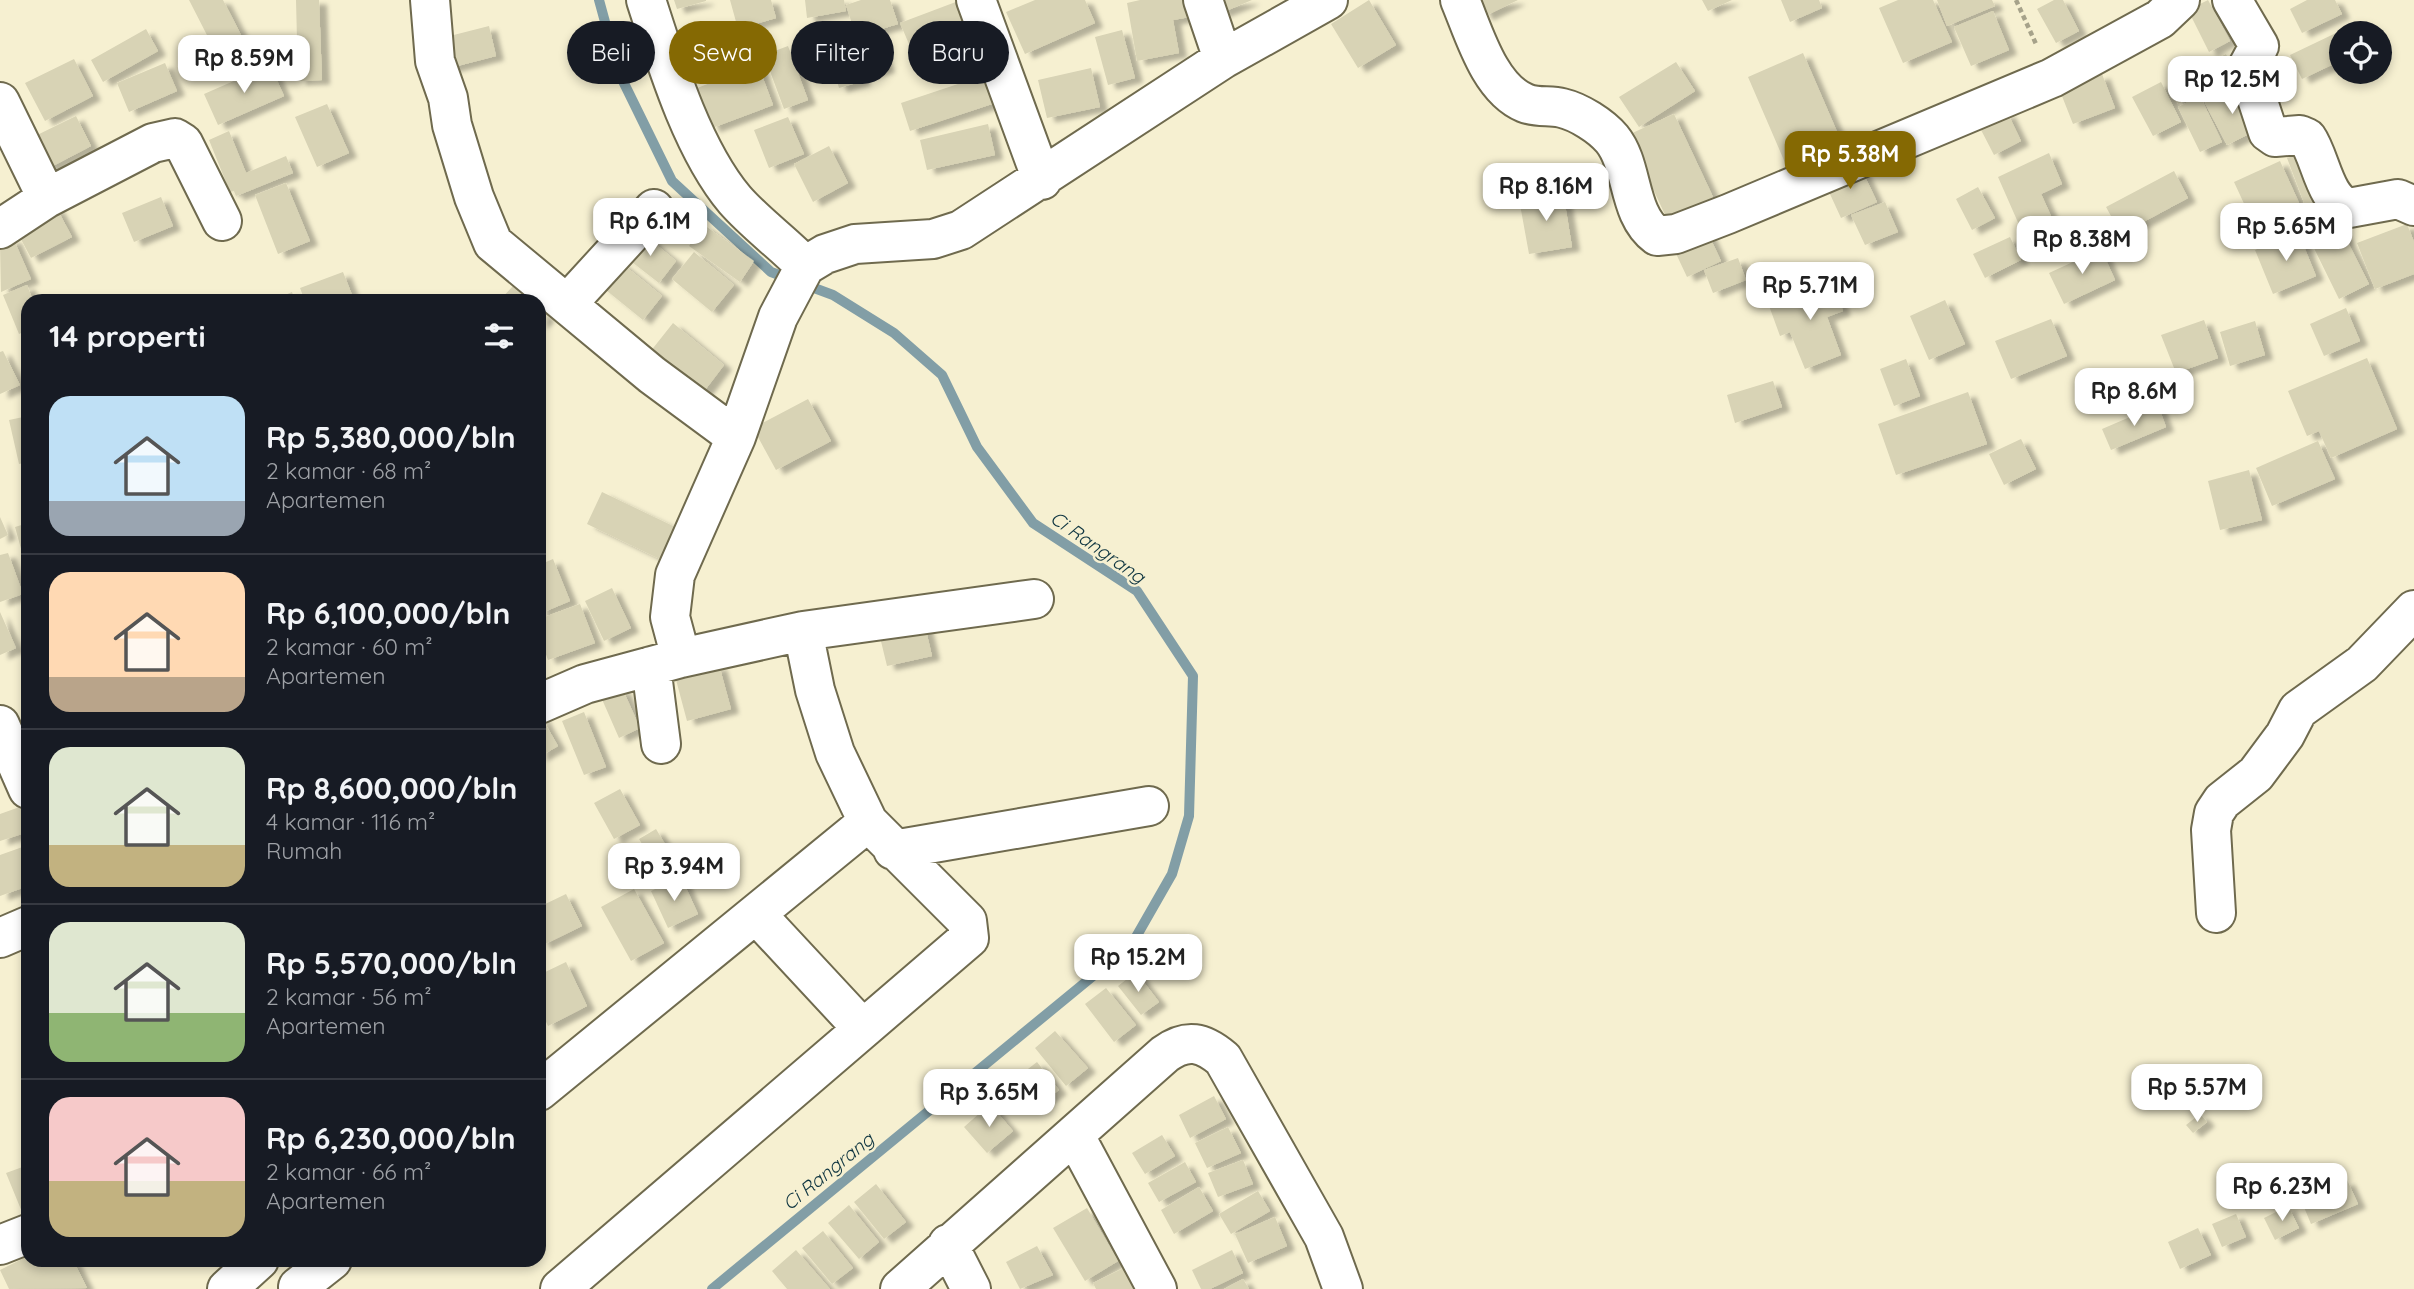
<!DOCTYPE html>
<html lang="id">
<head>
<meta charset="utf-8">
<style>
	:root { --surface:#171b24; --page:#20242c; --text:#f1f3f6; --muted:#9ea1a6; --line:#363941; --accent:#856903 }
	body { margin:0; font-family:Quicksand,sans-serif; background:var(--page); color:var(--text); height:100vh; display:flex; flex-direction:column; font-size:26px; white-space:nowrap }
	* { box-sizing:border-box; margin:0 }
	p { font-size:23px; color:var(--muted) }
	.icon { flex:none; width:38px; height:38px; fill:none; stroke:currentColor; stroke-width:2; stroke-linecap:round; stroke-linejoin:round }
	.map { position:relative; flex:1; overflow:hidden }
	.drawer { position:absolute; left:21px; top:294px; width:525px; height:973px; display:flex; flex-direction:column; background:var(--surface); border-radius:21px; box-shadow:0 4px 10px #0003 }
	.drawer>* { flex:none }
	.top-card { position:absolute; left:567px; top:21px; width:665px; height:63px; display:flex; gap:14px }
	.controls { position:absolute; left:2329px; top:21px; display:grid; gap:14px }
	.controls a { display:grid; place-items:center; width:63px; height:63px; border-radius:50%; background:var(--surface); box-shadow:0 4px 10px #0003; font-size:35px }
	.price { position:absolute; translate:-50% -60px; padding:0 16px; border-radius:14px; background:#fff; color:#222; font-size:23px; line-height:46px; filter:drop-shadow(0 2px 4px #0008) }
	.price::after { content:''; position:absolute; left:50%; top:42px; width:21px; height:16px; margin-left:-10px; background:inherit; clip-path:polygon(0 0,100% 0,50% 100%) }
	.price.current { background:var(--accent); color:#fff }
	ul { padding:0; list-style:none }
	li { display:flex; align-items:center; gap:21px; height:175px; padding:0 28px }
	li+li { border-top:2px solid var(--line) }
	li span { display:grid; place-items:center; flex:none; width:196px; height:140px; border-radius:21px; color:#555 }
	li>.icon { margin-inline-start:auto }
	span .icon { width:84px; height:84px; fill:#fffc; stroke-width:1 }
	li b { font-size:30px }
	h2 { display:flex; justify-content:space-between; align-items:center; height:84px; padding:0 28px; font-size:30px }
	.chip { padding:0 24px; border-radius:32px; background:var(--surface); box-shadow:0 4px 10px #0003; font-size:24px; line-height:63px }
	.chip.current { background:var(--accent); color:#fff }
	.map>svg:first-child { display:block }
</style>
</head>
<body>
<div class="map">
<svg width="2414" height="1289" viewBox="0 0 2414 1289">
	<defs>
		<filter id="shadow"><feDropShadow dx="8" dy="4.5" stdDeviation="2" flood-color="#0004"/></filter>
	</defs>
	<rect width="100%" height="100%" fill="#f6f0d1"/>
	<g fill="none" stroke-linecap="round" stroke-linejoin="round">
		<path stroke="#829ea6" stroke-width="10" d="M599,0L619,73L672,181L771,272L833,295L894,333L942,375L977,447L1033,523L1137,591L1193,676L1189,816L1172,874L1132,944L712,1289"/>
	</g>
	<path fill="#d8d3b5" filter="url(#shadow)" d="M189,0H223L256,64L229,78Z
		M296,0H319L322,80L298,81Z
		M674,0H706V1L677,9Z
		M730,0H771L776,18L738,29Z
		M805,0H844L846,11L807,18Z
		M861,0H890L898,24L875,31L887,68L868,74L846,5Z
		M961,0L977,17L909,44L900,23Z
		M1035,0H1085L1095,23L1025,54L1006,12Z
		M1140,0H1187L1190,17L1173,20L1179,53L1137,61L1127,3Z
		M1216,0H1252L1221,13Z
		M1369,0L1396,45L1358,68L1331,24Z
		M1477,0H1518L1485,16Z
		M1702,0H1732L1708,11Z
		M1781,0H1819L1822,8L1790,22Z
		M1898,0H1933L1952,42L1903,63L1879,8Z
		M1937,0H1992L1995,6L1947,26Z
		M2054,0H2063L2079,31L2056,43L2037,9Z
		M2208,0L2230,41L2209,52L2188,10Z
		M2307,0H2335L2342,14L2302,33L2290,9Z
		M1993,11L2009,50L1971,66L1954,27Z
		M489,26L496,56L442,70L434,40Z
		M146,29L158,51L103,82L91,60Z
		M1122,30L1135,78L1108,85L1095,37Z
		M848,32L863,81L839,88L831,60L805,68L798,47Z
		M2336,33L2342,46V60L2302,79L2290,55Z
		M788,46L808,100L784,109L764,55Z
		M1803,53L1841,141L1786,165L1748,77Z
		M2226,54L2236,75L2178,104L2168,83Z
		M74,59L93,96L45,121L25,83Z
		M1676,62L1695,91L1639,127L1619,97Z
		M165,63L177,91L129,112L117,83Z
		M270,65L284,96L218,125L204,94Z
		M758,65L773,105L712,128L697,88Z
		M1091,68L1100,107L1047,118L1038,80Z
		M2102,74L2115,108L2073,124L2060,91Z
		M985,75L995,103L910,131L901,103Z
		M2161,82L2181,122L2153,136L2132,97Z
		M2237,87L2259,129L2227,145L2205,103Z
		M2200,96L2222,142L2200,152L2178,107Z
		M327,104L349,153L317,167L295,117Z
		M2007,112L2021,141L1994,155L1979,126Z
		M1674,114L1713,197L1667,219L1628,135Z
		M76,116L91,146L47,169L31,138Z
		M788,117L804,154L769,168L754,130Z
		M988,124L995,155L927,170L920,140Z
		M229,131L246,173L286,156L293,173L236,196L234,191L230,192L209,140Z
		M829,146L848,183L813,202L794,164Z
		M2307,151L2326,200L2306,208L2287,158Z
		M2049,153L2062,184L2041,194L2061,238L2031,252L1998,177Z
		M2280,161L2299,203L2253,223L2234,182Z
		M1859,164L1877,202L1841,218L1824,181Z
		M2174,171L2188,198L2121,234L2106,207Z
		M286,183L310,241L278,254L255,195Z
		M1978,187L1995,218L1972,230L1956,199Z
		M1563,192L1572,247L1529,254L1519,199Z
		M161,197L173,226L134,242L122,213Z
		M1885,202L1898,232L1865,245L1851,215Z
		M56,207L72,237L31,258L15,228Z
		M2334,215L2369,284L2339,299L2305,230Z
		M2407,224L2414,242V274L2375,289L2357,243Z
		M704,225L754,261L740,282L689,246Z
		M1705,227L1721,261L1687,277L1671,243Z
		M641,232L676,261L659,283L623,255Z
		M2298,232L2316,276L2273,294L2255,250Z
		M2010,237L2021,260L1985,278L1973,254Z
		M13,238L31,279L1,292L0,244Z
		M2101,249L2115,280L2064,304L2049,273Z
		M694,252L734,285L712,312L672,279Z
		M1738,258L1746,280L1713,293L1704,270Z
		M620,262L662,296L643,320L601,286Z
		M343,272L354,300L305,301L300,288Z
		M1831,279L1843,311L1827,317L1841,355L1805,369L1790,332L1780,336L1768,303Z
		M27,285L33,301H28V330L19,334L3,295Z
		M513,286L530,301H499Z
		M292,292L295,301H271Z
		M1945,300L1965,344L1929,360L1910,316Z
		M2346,308L2360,341L2324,356L2310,324Z
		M539,310L547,317L539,325Z
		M2051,319L2067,356L2011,379L1995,341Z
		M2204,320L2218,358L2176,373L2161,335Z
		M2255,321L2265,355L2230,366L2220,332Z
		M673,323L724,365L702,394L650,352Z
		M28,345V390H26L21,346Z
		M3,351L20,385L0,394V352Z
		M2367,358L2397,429L2331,458L2319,431L2307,436L2288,391Z
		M1906,359L1920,396L1894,406L1880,369Z
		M1773,381L1782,407L1735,423L1727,395Z
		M1968,392L1987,444L1896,475L1878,424Z
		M808,399L831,441L776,470L753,428Z
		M2158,405L2166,427L2111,450L2102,429Z
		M28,416V462L19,464L9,420Z
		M2021,439L2036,469L2004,485L1989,454Z
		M2318,441L2335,479L2272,506L2256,468Z
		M2249,470L2262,520L2220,530L2208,481Z
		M602,492L675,527L660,559L587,524Z
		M0,517L8,535L0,539Z
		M28,523V555L23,556L15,527Z
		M8,553L23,594L0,602V555Z
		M553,559L570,601L539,614V565Z
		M612,588L631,628L604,641L585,601Z
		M580,604L595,643L548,660L539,635V619Z
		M0,612L16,648L0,655Z
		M923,618L932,656L887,666L878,629Z
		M719,665L731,709L687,721L675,676Z
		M622,688L640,728L619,738L601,697Z
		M584,712L606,767L584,775L562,721Z
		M539,713L558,746L539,757Z
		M620,789L640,825L614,839L594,803Z
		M28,804V832L0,841V814Z
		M656,829L675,861L659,871L639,839Z
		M28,845V886L0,896V855Z
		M681,877L698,914L668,928L651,891Z
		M634,889L664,943L631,961L601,907Z
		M566,894L582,926L543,945L539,937V907Z
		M566,962L587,1006L548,1026L539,1007V975Z
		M1136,972L1159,1002L1141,1015L1118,986Z
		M1106,988L1136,1025L1114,1042L1085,1004Z
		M1055,1031L1088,1068L1066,1086L1035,1048Z
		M1037,1062L1059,1090L1036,1107L1015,1079Z
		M1214,1096L1226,1119L1190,1138L1179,1115Z
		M990,1104L1013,1131L987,1153L964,1127Z
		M2200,1114L2207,1122L2193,1133L2186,1125Z
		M1228,1127L1241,1153L1207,1168L1195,1143Z
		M1162,1135L1175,1156L1145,1174L1132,1153Z
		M1243,1160L1253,1184L1218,1197L1208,1173Z
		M1185,1162L1196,1182L1159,1202L1148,1183Z
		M28,1165V1210L22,1212L6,1173Z
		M2347,1180L2358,1204L2311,1224L2301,1200Z
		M876,1184L906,1222L884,1239L854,1202Z
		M1199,1187L1213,1211L1174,1234L1161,1210Z
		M1258,1191L1270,1211L1231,1234L1219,1214Z
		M849,1205L879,1242L859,1259L828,1223Z
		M2288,1206L2299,1228L2275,1240L2264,1218Z
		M1087,1208L1118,1261L1085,1281L1053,1228Z
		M2236,1214L2246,1237L2222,1247L2212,1224Z
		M1275,1217L1287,1246L1248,1263L1235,1234Z
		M2198,1228L2211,1255L2180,1269L2168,1242Z
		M823,1231L853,1268L832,1284L802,1248Z
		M1037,1246L1053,1275L1020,1289L1006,1262Z
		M796,1250L830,1289H787L772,1271Z
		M1232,1250L1243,1273L1210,1289H1201L1192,1270Z
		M28,1256V1260H73L87,1288L9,1289L0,1270Z
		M1128,1266L1140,1289H1096L1093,1283Z
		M1243,1279L1249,1289H1224Z"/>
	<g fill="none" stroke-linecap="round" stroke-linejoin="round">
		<g stroke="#6f6a4e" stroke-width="42">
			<path id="minor" d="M430,0L435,61L448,98L452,125L474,197L493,243L652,375L736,437
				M646,0C666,62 692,149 735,200C756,224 783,243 805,266
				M976,0L1042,180
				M1203,0L1223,59
				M1460,0C1474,33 1489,88 1525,103C1537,108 1550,105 1562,108C1579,112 1601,126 1612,139C1634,166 1627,214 1657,236L1676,234L1728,214L2052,78L2160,19L2180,0
				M2232,0L2259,46L2247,68L2268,132L2275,137L2300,135L2307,138C2321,158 2324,200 2349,208L2398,199L2414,206
				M0,102L47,198L0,229
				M47,198L153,143L175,138L183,143L222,221
				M567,304L654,209
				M681,658L803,631L1034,599
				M651,666L661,744
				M539,704L585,684L681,658L670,617L675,575L736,437L778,317L805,266L825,254L855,244L933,239L961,230L1223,59L1328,0
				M0,725L28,789
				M893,850L1149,806
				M2216,913L2211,830L2214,813L2222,801L2256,774L2285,735L2298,710L2362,664L2414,610
				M756,914L862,1028
				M0,938L28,926
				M539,1091L868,822
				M1075,1136L1157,1289
				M948,1244L971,1289
				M0,1245L28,1234
				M298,1287L332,1260
				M227,1289L259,1260
				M560,1289L969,938L967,921L868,822L835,753L815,690L803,631
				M900,1289L1165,1054C1187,1038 1203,1042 1223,1059L1324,1237L1343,1289"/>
		</g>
		<path stroke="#a6a28a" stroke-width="4.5" stroke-dasharray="5 3.5" stroke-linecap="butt" d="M2016,0L2036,44"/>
		<use href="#minor" stroke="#fff" stroke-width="38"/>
	</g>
	<g text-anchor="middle" stroke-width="5" stroke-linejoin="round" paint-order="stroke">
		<g font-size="19" font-style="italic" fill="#0c333f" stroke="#f6f0d1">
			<text transform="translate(1098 547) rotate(35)" y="7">Ci Rangrang</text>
			<text transform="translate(828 1171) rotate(-39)" y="7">Ci Rangrang</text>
		</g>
	</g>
</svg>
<div class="controls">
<a><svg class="icon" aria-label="locate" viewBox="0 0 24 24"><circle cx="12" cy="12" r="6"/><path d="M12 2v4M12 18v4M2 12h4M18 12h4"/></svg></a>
</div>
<b class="price" style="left:244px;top:95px">Rp 8.59M</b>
<b class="price" style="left:2232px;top:116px">Rp 12.5M</b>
<b class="price current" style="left:1850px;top:191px">Rp 5.38M</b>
<b class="price" style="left:1546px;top:223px">Rp 8.16M</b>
<b class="price" style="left:650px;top:258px">Rp 6.1M</b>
<b class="price" style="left:2286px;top:263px">Rp 5.65M</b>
<b class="price" style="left:2082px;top:276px">Rp 8.38M</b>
<b class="price" style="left:1810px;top:322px">Rp 5.71M</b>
<b class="price" style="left:2134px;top:428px">Rp 8.6M</b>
<b class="price" style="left:674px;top:903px">Rp 3.94M</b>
<b class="price" style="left:1138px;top:994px">Rp 15.2M</b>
<b class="price" style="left:2197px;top:1124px">Rp 5.57M</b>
<b class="price" style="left:989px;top:1129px">Rp 3.65M</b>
<b class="price" style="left:2282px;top:1223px">Rp 6.23M</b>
<div class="top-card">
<a class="chip">Beli</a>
<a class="chip current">Sewa</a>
<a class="chip">Filter</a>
<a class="chip">Baru</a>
</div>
<section class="drawer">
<h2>14 properti<svg class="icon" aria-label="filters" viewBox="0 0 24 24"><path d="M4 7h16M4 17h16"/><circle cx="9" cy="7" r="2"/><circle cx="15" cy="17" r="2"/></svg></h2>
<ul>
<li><span style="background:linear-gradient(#bfe0f5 75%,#9aa5b1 0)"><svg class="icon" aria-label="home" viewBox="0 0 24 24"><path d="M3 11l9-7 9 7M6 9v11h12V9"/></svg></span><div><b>Rp 5,380,000/bln</b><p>2 kamar · 68 m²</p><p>Apartemen</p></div></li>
<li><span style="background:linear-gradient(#ffd9b3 75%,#b9a48a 0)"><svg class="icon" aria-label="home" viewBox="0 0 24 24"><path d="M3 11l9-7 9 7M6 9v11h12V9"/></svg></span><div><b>Rp 6,100,000/bln</b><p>2 kamar · 60 m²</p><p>Apartemen</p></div></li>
<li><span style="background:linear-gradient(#dfe7d0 70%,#c2b280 0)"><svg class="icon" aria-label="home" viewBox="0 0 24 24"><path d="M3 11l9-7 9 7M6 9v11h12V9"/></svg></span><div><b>Rp 8,600,000/bln</b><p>4 kamar · 116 m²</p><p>Rumah</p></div></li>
<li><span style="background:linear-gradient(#dfe7d0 65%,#8fb573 0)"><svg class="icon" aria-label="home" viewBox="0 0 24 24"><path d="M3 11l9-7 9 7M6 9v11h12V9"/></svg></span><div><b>Rp 5,570,000/bln</b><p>2 kamar · 56 m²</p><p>Apartemen</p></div></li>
<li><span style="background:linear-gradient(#f6c9c9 60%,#c2b280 0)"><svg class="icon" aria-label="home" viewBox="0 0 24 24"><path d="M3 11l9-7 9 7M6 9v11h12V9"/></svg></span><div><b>Rp 6,230,000/bln</b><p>2 kamar · 66 m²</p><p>Apartemen</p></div></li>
</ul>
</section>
</div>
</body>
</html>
